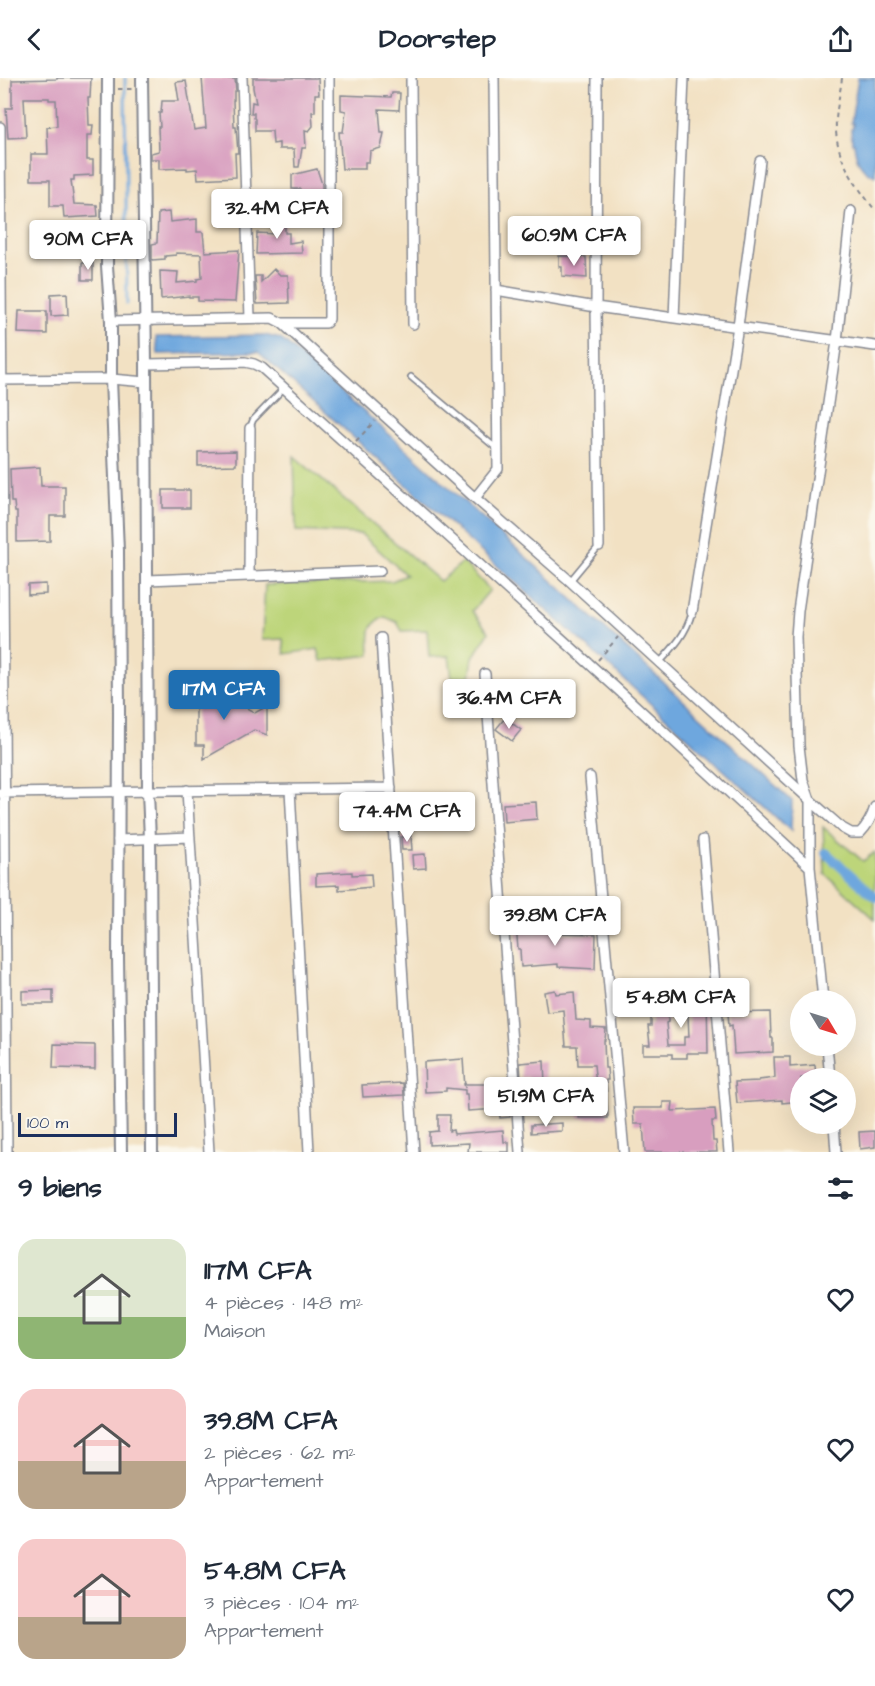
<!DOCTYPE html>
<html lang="fr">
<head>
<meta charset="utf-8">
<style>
	:root { --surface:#fff; --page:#f2f2f3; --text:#1f2937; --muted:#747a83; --accent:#1f6fb2 }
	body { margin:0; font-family:"Architects Daughter",sans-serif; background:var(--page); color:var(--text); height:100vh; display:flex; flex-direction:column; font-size:22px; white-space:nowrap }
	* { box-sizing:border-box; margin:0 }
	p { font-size:20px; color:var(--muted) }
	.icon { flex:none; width:33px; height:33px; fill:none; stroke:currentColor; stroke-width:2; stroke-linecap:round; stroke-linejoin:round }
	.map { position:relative; height:1074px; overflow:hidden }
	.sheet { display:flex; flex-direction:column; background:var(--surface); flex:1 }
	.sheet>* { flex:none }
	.needle { width:39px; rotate:128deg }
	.buttons { position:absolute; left:790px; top:912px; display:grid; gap:12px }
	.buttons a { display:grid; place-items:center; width:66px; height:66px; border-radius:50%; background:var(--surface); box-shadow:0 6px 24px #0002; font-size:30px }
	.scale { position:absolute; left:18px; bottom:15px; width:159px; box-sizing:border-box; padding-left:6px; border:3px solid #1b2f5e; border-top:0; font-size:16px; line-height:21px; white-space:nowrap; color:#1b2f5e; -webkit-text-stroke:4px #fbf7ec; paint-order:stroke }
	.price { position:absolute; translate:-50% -51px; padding:0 14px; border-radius:6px; background:#fff; color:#222; font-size:20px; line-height:39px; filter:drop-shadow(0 2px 3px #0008) }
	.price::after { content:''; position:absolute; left:50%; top:36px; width:18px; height:14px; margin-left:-9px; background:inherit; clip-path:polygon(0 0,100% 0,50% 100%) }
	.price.active { background:var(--accent); color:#fff }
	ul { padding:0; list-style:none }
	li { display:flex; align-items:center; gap:18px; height:150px; padding:0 18px }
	li span { display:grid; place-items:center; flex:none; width:168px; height:120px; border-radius:18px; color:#555 }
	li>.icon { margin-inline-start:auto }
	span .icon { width:72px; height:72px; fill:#fffc; stroke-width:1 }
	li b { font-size:26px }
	h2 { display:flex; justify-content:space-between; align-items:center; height:72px; padding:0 18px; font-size:26px }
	header { display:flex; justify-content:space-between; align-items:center; height:78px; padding:0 18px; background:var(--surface); font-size:27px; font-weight:700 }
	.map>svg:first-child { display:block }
</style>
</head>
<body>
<header><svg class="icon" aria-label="back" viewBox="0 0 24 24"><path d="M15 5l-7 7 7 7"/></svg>Doorstep<svg class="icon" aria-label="share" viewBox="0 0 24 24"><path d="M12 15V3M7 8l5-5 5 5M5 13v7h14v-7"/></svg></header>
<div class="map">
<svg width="875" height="1074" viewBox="0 0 875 1074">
	<rect width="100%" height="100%" fill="#fbf7ec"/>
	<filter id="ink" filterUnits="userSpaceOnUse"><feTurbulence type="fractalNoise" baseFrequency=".0167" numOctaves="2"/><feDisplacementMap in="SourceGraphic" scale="12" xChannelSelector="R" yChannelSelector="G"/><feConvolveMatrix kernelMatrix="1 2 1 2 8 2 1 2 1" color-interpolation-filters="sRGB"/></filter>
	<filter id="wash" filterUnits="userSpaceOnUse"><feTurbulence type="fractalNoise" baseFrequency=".008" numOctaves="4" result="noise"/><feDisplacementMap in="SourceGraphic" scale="24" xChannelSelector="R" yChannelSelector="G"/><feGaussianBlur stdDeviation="1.35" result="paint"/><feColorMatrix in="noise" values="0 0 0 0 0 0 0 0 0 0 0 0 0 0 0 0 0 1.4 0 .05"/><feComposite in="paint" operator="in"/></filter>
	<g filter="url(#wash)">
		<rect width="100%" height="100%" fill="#f2e1c3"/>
		<path fill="#bdd57a" stroke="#6c826c" stroke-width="1.5" d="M294,378L440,503L463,484L490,512L472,533L489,554L473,579L470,599L452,600L449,578L429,579L427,552L402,553L397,544L385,539C365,547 370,559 370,577L321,583L318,571L285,576L283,561L262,562L265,507L392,503L406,497L361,456L296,453Z
			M823,749L863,783L875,774V841L825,796Z"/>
		<path fill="#6ea7de" stroke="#446b9e" stroke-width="1.5" d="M858,0H875V99L874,97C860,93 855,78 854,65H852L851,51L853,50V45H851Z
			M265,257L280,261L286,265C457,415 625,568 792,723L791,753L600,580L258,274L158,276L156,259Z"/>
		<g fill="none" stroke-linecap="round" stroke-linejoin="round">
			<path stroke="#6ea7de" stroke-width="3" d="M125,0L127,226"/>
			<path stroke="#6ea7de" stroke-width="10" d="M826,775L875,819"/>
		</g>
		<g id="blocks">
			<path fill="#d89ebf" d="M57,0H91L90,20H88L89,47H93L92,57H87V82H93V97L74,98V102H71L74,126L97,127L98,138L64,140L63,128H50V102H31V76H48L47,49L57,48L56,22H49V20H24L26,59L8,60L6,30H12V2L57,1Z
				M202,0L235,1L236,13H234V22H233L234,49H236L238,75H235L236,99L198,101L197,91L187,92V90L159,91V81H151V75L159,73L158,49H160L159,35H161L162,23H179L176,4L186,3L194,52L206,50Z
				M253,0H318L319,16H315V34H312L313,48L309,53L305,52L306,70H302L299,89H295L294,71H279V65L273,66L272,53H255V41L254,40V35H251L252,24L256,25L253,10Z
				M392,15H400L399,32L379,31L381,55H384L381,70L370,73L369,84H365V91H342L339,54H343L346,33L341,32V17L391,19Z
				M317,91L322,106V128H320V136H302L303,120H300V111H292V97Z
				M277,131H285V155H289V165L301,163L302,175L256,176L257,155L276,156Z
				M169,134L170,144L197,141V154H203L205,174L239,172L235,224L198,223V219H189V218L161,221L160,193L178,194L177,205L197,203V201L202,200L201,176L176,175V177L165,178V181L152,182V166L157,165L158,135Z
				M34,150H45V170H34Z
				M559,178L586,179L587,200L562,198V189H559Z
				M82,185H93V202H82Z
				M274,191L280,197H288L289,225L257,226L255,198H261V204Z
				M67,215L68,237L51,238V216Z
				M19,233H47V256L18,255Z
				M236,373V387L198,388V374Z
				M40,389L41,408H65V438H50V463L17,464V434H15L14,424H11L10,391Z
				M163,412H190V430H163Z
				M46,506V516L28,517V507Z
				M204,605L255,635L267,628V657L254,652L204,681V667H196V619H203Z
				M505,640L521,652L512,663L496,651Z
				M536,724L537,741L504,744L503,726Z
				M411,758L412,772H402L401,759Z
				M425,776L426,790L413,791L412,777Z
				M352,794V797L371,796L372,809L339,812V807L316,808V796Z
				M556,845V855L596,856L595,891L558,889V886L521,889L520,871H518L516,847Z
				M53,912V926H22V913Z
				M555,912L556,916L574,914L576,942L591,943V950L606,951L605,962H604L605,990H607L608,1002H606L608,1040H579V1035H574V1027H567L569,1006L596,1007L594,987H578L577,968H566L563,932L547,934L544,914Z
				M698,918H707L708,975H687V980H672V976H643V967H650L648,948H651V937L668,936V944L666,945L668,967H684V959H689L688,937L668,936V925H674V920H698Z
				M770,934L771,960H773V974L734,976L732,947L729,948L728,935Z
				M54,966L95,967V991L53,990Z
				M774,979H790V989L815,987L816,1000H801V1023L782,1025V1022L737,1025L735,1004L759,1003V1002L775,1000Z
				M463,981L465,1010L464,1006H508L510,1039L500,1040L499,1031L468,1033L467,1016H465V1012L446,1010V1013L425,1014L424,984Z
				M544,983L545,1007H548V1022H529L528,999L521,1000L520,985Z
				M403,1005L404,1017L363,1019L362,1007Z
				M663,1024H673L672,1033L715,1031L716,1043H712L713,1063H716L717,1074H645L643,1046H634L633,1030H663Z
				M438,1037H450L449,1053L453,1052L454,1056L503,1052L504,1064H509V1074H468L469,1065L429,1067V1054L438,1053Z
				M562,1045V1053L531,1055V1047Z
				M875,1053V1069L860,1071L859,1054Z"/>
		</g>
	</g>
	<g filter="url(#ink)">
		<use href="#blocks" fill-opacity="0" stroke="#868890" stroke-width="1.5"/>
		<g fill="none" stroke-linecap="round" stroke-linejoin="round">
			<g stroke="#868890" stroke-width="8">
				<path id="service" d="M411,299L496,370
					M250,350L253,342L284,310
					M570,503L599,468
					M659,585C674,569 687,555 692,534"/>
			</g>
			<g stroke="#868890" stroke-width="12">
				<path id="minor" d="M242,0L250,240
					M411,0L413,246
					M597,0L596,229L599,468
					M0,49L7,1074
					M496,212L596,229L875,268
					M674,240L684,0
					M111,243L272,240L282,245L475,420L570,503L810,722L842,750L851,755H860C868,747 872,739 875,729
					M282,245H326L329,241V0
					M146,286L245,284L254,286L262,290L625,618L810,789
					M0,302L111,301L146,304
					M475,420L498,391L494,0
					M249,498L250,350
					M147,502L380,493
					M692,534L738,248L760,83
					M381,560L414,1074
					M485,596L520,1074
					M590,699L624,1074
					M290,711L309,1074
					M187,712L209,1074
					M0,715L391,710
					M118,762L190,759
					M703,762L729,1074
					M823,922L810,789V722L803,702L799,668L796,559L798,533L837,263L851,133
					M827,968L830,1000
					M834,1046L836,1074"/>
			</g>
			<g stroke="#868890" stroke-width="14">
				<path id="tertiary" d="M108,0L107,188L111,243V301L118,473L119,636L118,880L121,1074
					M142,0L146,286L148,714L150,761L152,1074"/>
			</g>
			<path stroke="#868890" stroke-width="2" stroke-dasharray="4.5 4.5" stroke-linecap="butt" d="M842,0C840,17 835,35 836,52C837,82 857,109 875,132
				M118,11H134
				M356,363L375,343
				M598,582L618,559"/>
			<use href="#service" stroke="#fff" stroke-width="4.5"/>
			<use href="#minor" stroke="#fff" stroke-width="9"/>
			<use href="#tertiary" stroke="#fff" stroke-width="10"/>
		</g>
	</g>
</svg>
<div class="buttons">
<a><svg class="needle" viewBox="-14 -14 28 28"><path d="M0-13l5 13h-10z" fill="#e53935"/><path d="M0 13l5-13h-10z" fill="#747a83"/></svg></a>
<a><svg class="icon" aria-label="layers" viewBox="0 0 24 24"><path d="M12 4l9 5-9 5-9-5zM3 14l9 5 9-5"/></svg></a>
</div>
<div class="scale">100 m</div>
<b class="price" style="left:277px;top:162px">32.4M CFA</b>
<b class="price" style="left:574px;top:189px">60.9M CFA</b>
<b class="price" style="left:88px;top:193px">90M CFA</b>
<b class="price active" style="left:224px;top:643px">117M CFA</b>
<b class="price" style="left:509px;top:652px">36.4M CFA</b>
<b class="price" style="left:407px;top:765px">74.4M CFA</b>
<b class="price" style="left:555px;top:869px">39.8M CFA</b>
<b class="price" style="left:681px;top:951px">54.8M CFA</b>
<b class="price" style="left:546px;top:1050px">51.9M CFA</b>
</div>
<section class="sheet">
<h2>9 biens<svg class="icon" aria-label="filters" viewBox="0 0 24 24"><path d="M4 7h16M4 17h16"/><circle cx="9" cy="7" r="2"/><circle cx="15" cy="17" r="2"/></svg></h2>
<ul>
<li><span style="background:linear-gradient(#dfe7d0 65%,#8fb573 0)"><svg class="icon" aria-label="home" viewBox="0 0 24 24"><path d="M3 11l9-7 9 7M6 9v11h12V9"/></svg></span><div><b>117M CFA</b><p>4 pièces · 148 m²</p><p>Maison</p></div><svg class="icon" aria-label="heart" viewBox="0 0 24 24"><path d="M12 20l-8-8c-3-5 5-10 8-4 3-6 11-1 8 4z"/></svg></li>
<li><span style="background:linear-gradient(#f6c9c9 60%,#b9a48a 0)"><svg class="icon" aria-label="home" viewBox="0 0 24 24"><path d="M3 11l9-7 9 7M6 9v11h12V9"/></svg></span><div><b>39.8M CFA</b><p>2 pièces · 62 m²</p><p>Appartement</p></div><svg class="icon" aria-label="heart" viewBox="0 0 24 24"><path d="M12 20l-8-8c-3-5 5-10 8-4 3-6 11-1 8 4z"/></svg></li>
<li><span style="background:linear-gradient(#f6c9c9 65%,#b9a48a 0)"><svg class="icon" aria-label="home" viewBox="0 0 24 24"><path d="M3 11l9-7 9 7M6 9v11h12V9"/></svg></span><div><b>54.8M CFA</b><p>3 pièces · 104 m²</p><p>Appartement</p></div><svg class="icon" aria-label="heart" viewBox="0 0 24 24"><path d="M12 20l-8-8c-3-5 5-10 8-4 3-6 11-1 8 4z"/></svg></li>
</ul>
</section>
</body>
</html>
